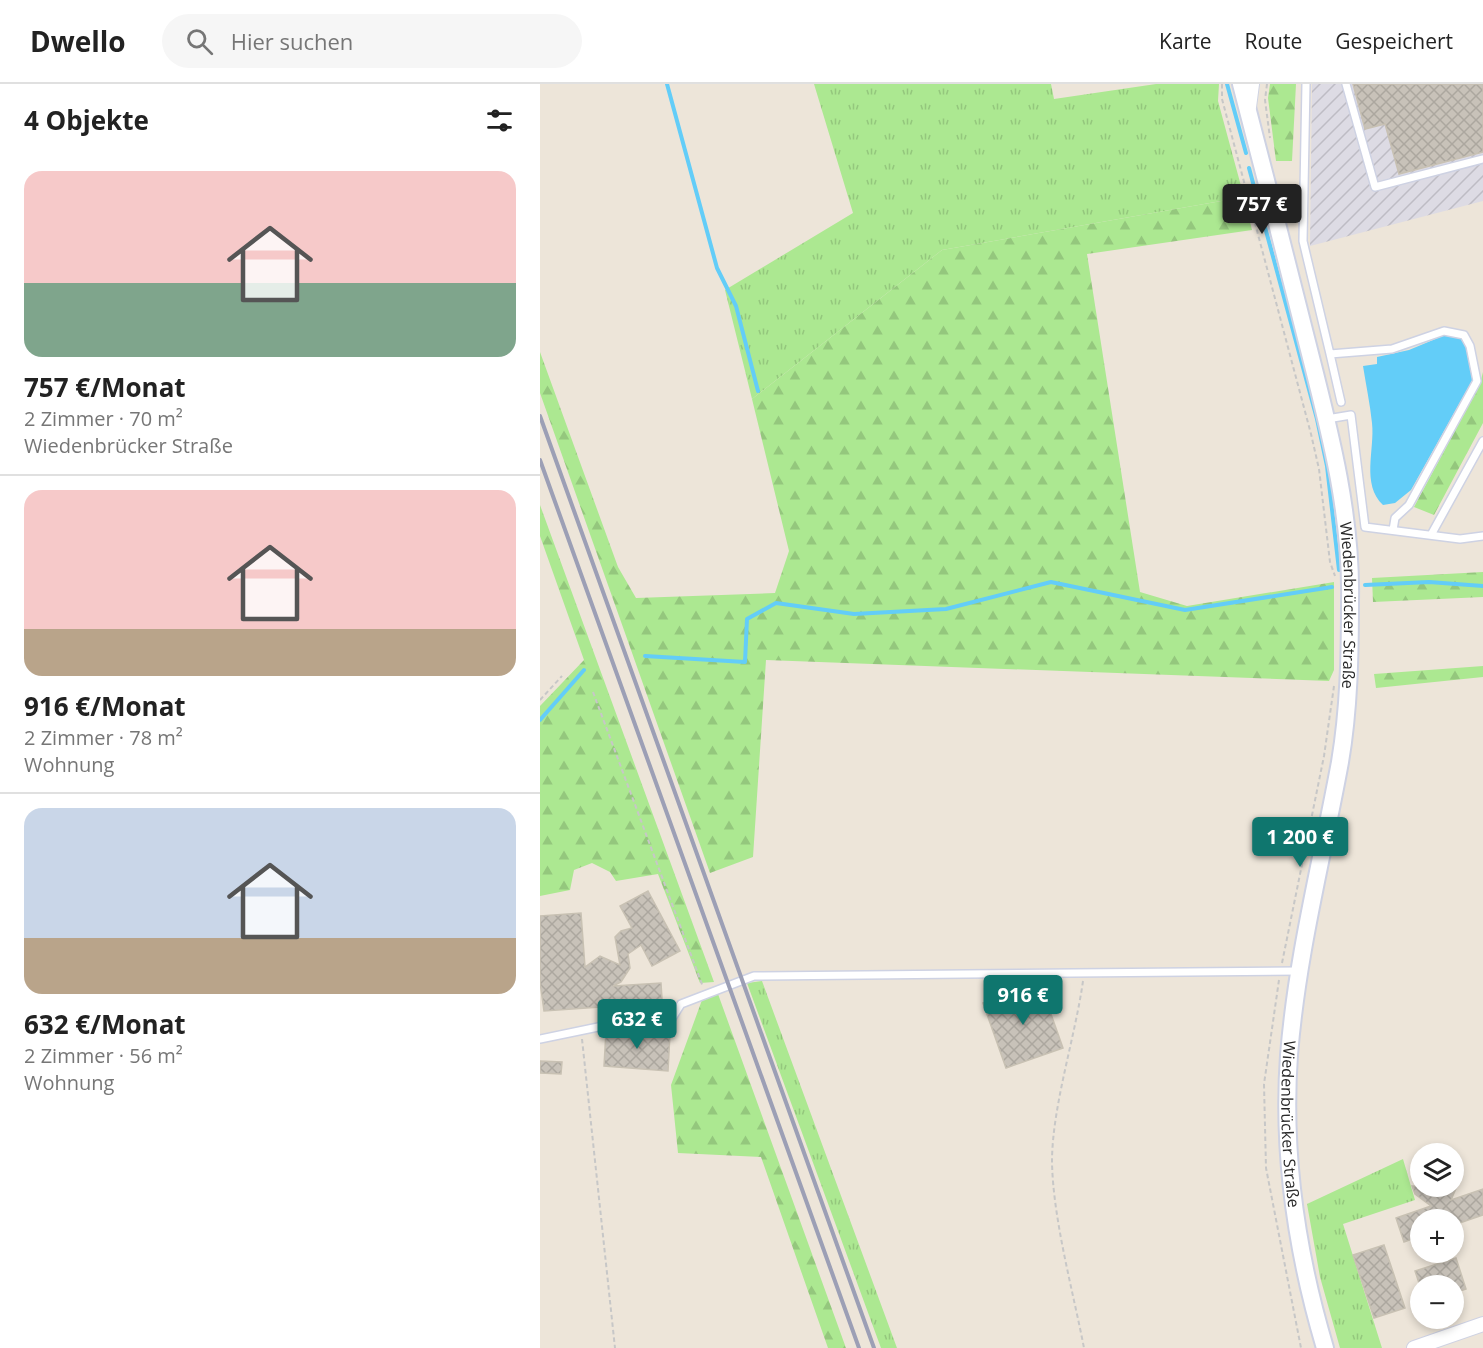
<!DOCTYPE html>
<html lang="de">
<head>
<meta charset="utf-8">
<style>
	:root { --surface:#fff; --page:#f6f6f6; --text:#222; --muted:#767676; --line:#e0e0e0; --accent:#0f766e }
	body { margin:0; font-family:"Open Sans",sans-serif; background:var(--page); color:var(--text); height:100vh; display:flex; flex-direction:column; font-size:22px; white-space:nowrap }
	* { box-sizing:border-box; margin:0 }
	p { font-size:20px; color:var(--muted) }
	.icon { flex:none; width:33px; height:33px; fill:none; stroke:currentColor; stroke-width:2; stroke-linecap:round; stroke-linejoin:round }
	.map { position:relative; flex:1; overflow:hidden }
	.sheet { display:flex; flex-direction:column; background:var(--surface); width:540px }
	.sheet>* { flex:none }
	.controls { position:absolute; left:870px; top:1059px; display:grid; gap:12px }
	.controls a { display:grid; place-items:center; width:54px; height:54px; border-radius:50%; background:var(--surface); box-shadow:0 3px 9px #0003; font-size:30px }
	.price { position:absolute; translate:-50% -51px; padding:0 14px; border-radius:6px; background:var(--accent); color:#fff; font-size:20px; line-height:39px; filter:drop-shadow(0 2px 3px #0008) }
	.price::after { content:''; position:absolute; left:50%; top:36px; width:18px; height:14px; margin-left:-9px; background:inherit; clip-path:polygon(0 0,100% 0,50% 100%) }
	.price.selected { background:#222; color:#fff }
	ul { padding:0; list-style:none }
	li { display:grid; align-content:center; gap:12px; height:318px; padding:0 24px }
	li+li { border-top:2px solid var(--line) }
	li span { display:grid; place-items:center; height:186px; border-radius:18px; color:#555 }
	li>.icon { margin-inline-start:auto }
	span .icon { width:108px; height:108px; fill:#fffc; stroke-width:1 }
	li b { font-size:26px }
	h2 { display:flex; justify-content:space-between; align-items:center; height:72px; padding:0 24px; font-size:26px }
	header { display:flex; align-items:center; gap:36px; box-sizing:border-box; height:84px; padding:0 30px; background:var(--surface); border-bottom:2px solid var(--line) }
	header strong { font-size:28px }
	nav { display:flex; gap:33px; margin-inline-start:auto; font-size:21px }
	.search { width:420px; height:54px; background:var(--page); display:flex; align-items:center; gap:15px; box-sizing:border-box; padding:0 21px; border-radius:33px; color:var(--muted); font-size:22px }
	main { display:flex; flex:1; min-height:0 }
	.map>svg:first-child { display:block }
</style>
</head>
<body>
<header>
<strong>Dwello</strong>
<div class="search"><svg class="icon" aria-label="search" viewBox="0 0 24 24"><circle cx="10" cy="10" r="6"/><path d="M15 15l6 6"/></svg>Hier suchen</div>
<nav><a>Karte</a><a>Route</a><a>Gespeichert</a></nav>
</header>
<main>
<section class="sheet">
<h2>4 Objekte<svg class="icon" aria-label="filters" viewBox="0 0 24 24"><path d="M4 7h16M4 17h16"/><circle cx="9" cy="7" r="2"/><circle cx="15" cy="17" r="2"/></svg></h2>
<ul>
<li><span style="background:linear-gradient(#f6c9c9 60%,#7fa58c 0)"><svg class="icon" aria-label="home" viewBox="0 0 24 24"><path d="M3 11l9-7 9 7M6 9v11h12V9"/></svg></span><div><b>757 €/Monat</b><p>2 Zimmer · 70 m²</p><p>Wiedenbrücker Straße</p></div></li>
<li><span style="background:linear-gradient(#f6c9c9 75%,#b9a48a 0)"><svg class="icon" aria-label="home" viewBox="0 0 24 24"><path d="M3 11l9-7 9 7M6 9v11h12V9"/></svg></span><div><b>916 €/Monat</b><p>2 Zimmer · 78 m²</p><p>Wohnung</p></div></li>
<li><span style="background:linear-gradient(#c9d6e8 70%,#b9a48a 0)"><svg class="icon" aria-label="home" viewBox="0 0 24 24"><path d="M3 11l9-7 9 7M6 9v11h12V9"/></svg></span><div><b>632 €/Monat</b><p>2 Zimmer · 56 m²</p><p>Wohnung</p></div></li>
</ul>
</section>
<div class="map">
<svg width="943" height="1264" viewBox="0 0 943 1264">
	<defs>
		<pattern id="industrial-furrows" width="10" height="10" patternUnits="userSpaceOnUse" patternTransform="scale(1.5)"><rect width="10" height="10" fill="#dddbe4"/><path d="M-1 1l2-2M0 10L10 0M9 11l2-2" fill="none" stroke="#bebcc4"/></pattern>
		<pattern id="grass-tufts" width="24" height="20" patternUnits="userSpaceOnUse" patternTransform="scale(1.5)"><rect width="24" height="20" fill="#ace891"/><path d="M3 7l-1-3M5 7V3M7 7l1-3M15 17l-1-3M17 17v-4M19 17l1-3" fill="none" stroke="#94c77d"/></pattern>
		<pattern id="forest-firs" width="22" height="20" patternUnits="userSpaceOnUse" patternTransform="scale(1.5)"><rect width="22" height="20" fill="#ace891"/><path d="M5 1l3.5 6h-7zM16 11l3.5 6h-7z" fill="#94c77d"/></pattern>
		<pattern id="building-cross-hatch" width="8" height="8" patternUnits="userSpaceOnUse" patternTransform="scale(1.5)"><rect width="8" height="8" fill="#c8c2b9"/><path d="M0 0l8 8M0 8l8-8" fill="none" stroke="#aca79f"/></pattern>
	</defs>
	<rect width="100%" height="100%" fill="#ede5d9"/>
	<path fill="url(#industrial-furrows)" d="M772,0H943V117L770,162Z"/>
	<path fill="url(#grass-tufts)" d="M274,0H511L514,15L616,0H679L678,17L704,113L402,166L212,315L185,206L313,129Z
		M222,897L357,1264H341L207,899Z
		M863,1075L875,1116L803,1140L842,1264H800L780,1193L767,1120Z"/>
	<path fill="url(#forest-firs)" d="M730,0H756L752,77H736L728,14Z
		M704,113L712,146L547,170L600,508L647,522L794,498V586L789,597L226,576L213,773L170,789L0,309V268L78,483L96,514L235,509L249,467L212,315L402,166Z
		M943,288V339L894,431L874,423L940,300Z
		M0,421L174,898L160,899L118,790L76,797L70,788L52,779L34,786L30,806L0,812V622L44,576L0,452Z
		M943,488V513L833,518L832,494Z
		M943,582V593L836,604L834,590Z
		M178,910L306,1264H288L221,1073L138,1069L131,1001L162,916Z"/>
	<path fill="#63cdf8" d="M905,251L921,254L928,265L933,295L871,406L855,419L843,421C821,400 835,366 832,339C830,320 826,301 823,282L837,280V273L869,266Z"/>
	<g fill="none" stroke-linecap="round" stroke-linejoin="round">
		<path stroke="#63cdf8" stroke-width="4" d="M127,0L177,184L196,222L218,307
			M687,0L706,69
			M709,84L777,335L787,382L799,486
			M825,501L889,498L943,502
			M105,572L205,578L207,535L236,519L314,530L406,525L511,498L645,526L792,503
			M0,636L44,586"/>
	</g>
	<path fill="url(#building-cross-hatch)" stroke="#c8c1b3" stroke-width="1.5" d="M813,0H943V68L859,90L845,40L825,45Z
		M108,807L140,867L112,882L101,861L88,870L90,884L81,898L73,902L121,899L123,931L62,936L61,923L4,927L0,898V832L41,829L45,883L60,872L80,881L75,853L81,847L92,844L80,822Z
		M500,899L523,964L466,984L443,919Z
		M80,946L130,950L128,987L64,982L66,947Z
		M0,977L22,978L21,990L0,989Z
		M872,1102H917L911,1116L943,1105V1131L914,1141V1136H880V1152L864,1158L856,1134L891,1122L875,1110Z
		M844,1161L865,1224L834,1234L813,1171Z
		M916,1174L926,1205L914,1209V1202H880L875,1187Z"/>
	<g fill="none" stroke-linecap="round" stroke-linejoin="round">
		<g stroke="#ced2e3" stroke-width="10">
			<path id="service" d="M766,0L763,157L790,270
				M806,0L835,103L943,75
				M801,318L790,270L852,265L904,247L924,251L930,262L937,297L869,421L855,434L853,446
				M787,335L811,331L825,443L920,455L943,452
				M891,451L943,357
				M0,955L63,942L131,936L141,920L214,892L759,887"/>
		</g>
		<g stroke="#ced2e3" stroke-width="16">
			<path id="minor" d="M709,23L712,0
				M874,1264L943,1240"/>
		</g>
		<g stroke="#ced2e3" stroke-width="20">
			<g id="tertiary">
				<path id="s1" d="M701,0C723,83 744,167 765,250C787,337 812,426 810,517C810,570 809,625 800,678C782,776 757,871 749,971C742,1069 757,1170 785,1264"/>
			</g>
		</g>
		<path stroke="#c7c7c7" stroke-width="2" stroke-dasharray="4.5 3" stroke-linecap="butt" d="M682,0V15L771,350L779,385L790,478L795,492
			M727,0L725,16L730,54
			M53,608L163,903
			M0,616L22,592
			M742,879L784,672L794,602
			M739,896L724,1000L726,1084L761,1264
			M543,897C535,954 512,1023 512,1078C513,1135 533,1207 544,1264
			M42,955L75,1264"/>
		<use href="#service" stroke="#fff" stroke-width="7"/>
		<use href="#minor" stroke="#fff" stroke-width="14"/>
		<use href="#tertiary" stroke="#fff" stroke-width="16"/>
		<path stroke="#9c9fb5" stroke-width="4" d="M0,332L334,1264
			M0,376L319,1264"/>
	</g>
	<g text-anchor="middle" stroke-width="5" stroke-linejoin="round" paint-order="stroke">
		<g font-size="16" fill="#292929" stroke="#fff">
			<text dy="6" stroke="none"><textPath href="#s1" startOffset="534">Wiedenbrücker Straße</textPath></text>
			<text dy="6" stroke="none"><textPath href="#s1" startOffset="1058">Wiedenbrücker Straße</textPath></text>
		</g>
	</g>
</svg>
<div class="controls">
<a><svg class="icon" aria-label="layers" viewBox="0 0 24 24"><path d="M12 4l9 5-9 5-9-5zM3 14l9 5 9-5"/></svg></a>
<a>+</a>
<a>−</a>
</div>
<b class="price selected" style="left:722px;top:151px">757 €</b>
<b class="price" style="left:760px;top:784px">1 200 €</b>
<b class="price" style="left:483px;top:942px">916 €</b>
<b class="price" style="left:97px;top:966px">632 €</b>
</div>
</main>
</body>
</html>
